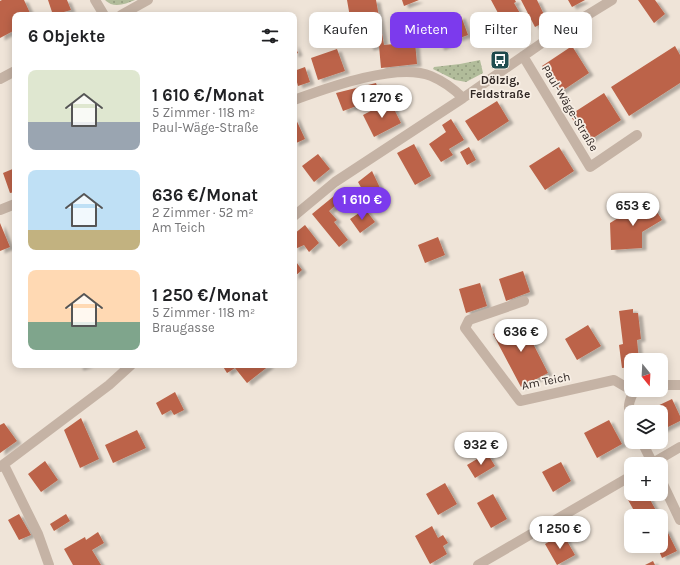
<!DOCTYPE html>
<html lang="de">
<head>
<meta charset="utf-8">
<style>
	:root { --surface:#fff; --page:#f2f2f2; --text:#202124; --muted:#757577; --accent:#7c3aed }
	body { margin:0; font-family:Karla,sans-serif; background:var(--page); color:var(--text); height:100vh; display:flex; flex-direction:column; font-size:15px; white-space:nowrap }
	* { box-sizing:border-box; margin:0 }
	p { font-size:13px; color:var(--muted) }
	.icon { flex:none; width:22px; height:22px; fill:none; stroke:currentColor; stroke-width:2; stroke-linecap:round; stroke-linejoin:round }
	.map { position:relative; flex:1; overflow:hidden }
	.side { position:absolute; left:12px; top:12px; width:285px; height:356px; display:flex; flex-direction:column; background:var(--surface); border-radius:8px; box-shadow:0 2px 10px #0003 }
	.side>* { flex:none }
	.hud { position:absolute; left:309px; top:12px; width:311px; height:36px; display:flex; gap:8px }
	.needle { width:26px; rotate:162deg }
	.controls { position:absolute; left:624px; top:353px; display:grid; gap:8px }
	.controls a { display:grid; place-items:center; width:44px; height:44px; border-radius:8px; background:var(--surface); box-shadow:0 2px 10px #0003; font-size:20px }
	.price { position:absolute; translate:-50% -34px; padding:0 9px; border-radius:14px; background:#fff; color:#222; font-size:13px; line-height:26px; filter:drop-shadow(0 1px 2px #0008) }
	.price::after { content:''; position:absolute; left:50%; top:24px; width:12px; height:9px; margin-left:-6px; background:inherit; clip-path:polygon(0 0,100% 0,50% 100%) }
	.price.current { background:var(--accent); color:#fff }
	ul { padding:0; list-style:none }
	li { display:flex; align-items:center; gap:12px; height:100px; padding:0 16px }
	li span { display:grid; place-items:center; flex:none; width:112px; height:80px; border-radius:8px; color:#555 }
	li>.icon { margin-inline-start:auto }
	span .icon { width:48px; height:48px; fill:#fffc; stroke-width:1 }
	li b { font-size:17px }
	h2 { display:flex; justify-content:space-between; align-items:center; height:48px; padding:0 16px; font-size:17px }
	.pill { padding:0 14px; border-radius:8px; background:var(--surface); box-shadow:0 2px 10px #0003; font-size:14px; line-height:36px }
	.pill.current { background:var(--accent); color:#fff }
	.map>svg:first-child { display:block }
</style>
</head>
<body>
<div class="map">
<svg width="680" height="565" viewBox="0 0 680 565">
	<defs>
		<pattern id="grass-dots" width="8" height="8" patternUnits="userSpaceOnUse"><rect width="8" height="8" fill="#b1bc9a"/><path d="M2 2h.1M6 6h.1" fill="none" stroke="#91997d" stroke-width="1.8" stroke-linecap="round"/></pattern>
		<filter id="shadow"><feDropShadow dx="4.5" dy="2.5" stdDeviation="1" flood-color="#0004"/></filter>
	</defs>
	<rect width="100%" height="100%" fill="#efe4d8"/>
	<path fill="url(#grass-dots)" d="M105,0H135C125,4 114,9 105,0Z
		M480,60L483,73L466,82L455,80L433,69L434,67L460,64Z"/>
	<path fill="#bc6348" filter="url(#shadow)" d="M2,0H24L30,13L26,15H15V30L0,38V1Z
		M48,0H67L71,10L53,15Z
		M347,0H376L384,45L415,42L417,64L381,68L379,46L369,48L364,21L351,23Z
		M402,0H419L404,6Z
		M491,0H515L516,2L514,3L524,20L520,22L526,32L512,39Z
		M521,0H537L547,21L535,27Z
		M568,0H585L572,7Z
		M638,0H655L665,14L654,23Z
		M461,16L468,35L457,39L449,20Z
		M445,20L455,42L440,48L431,26Z
		M294,44L298,53L294,55Z
		M572,46L589,73L559,93L542,66Z
		M675,46L680,55V83L629,116L611,87Z
		M337,49L345,71L318,80L311,58Z
		M305,67L310,82L298,86L294,71Z
		M376,83L381,97L343,111L336,93Z
		M604,93L621,120L587,142L570,115Z
		M390,101L401,123L374,137L363,115Z
		M497,101L509,121L478,141L465,121Z
		M294,115L305,139L294,144Z
		M451,119L464,140L449,149L453,155L441,162L429,144L446,132L442,125Z
		M414,144L431,176L415,185L397,153Z
		M469,147L476,160L467,165L460,152Z
		M559,147L574,171L545,190L529,166Z
		M318,154L330,169L314,182L302,166Z
		M15,168V192L10,193L3,173Z
		M372,171L381,190L368,200L358,182Z
		M345,187L351,195L345,201L343,199L329,211L337,220L334,222L348,240L339,247L312,214Z
		M649,199L662,220L642,232V248L611,250L610,223Z
		M365,209L375,222L360,233L350,219Z
		M0,223L10,247L0,251Z
		M305,225L319,243L309,252L304,245L295,249L294,247V234Z
		M438,237L445,255L425,263L418,245Z
		M294,259L302,270L294,277Z
		M523,271L530,292L506,301L499,279Z
		M480,283L487,306L466,313L459,289Z
		M633,309V313H638L641,339L637,340L639,360H631V367L622,368L619,345L623,344L619,311Z
		M521,320L548,373L521,387L493,334Z
		M588,325L601,346L577,360L565,339Z
		M78,365H89L79,368Z
		M222,365H270L247,383L235,368L227,373Z
		M175,392L184,410L174,415L171,410L162,415L156,403Z
		M672,399L680,416V421L662,430L661,412H653L651,409Z
		M81,418L99,459L80,468L64,430Z
		M609,420L622,444L597,458L584,433Z
		M4,423L17,441L0,453V425Z
		M137,430L146,448L113,463L105,445Z
		M487,453L495,466L475,478L467,465Z
		M45,461L58,480L41,492L28,474Z
		M561,462L571,481L553,492L542,472Z
		M445,483L457,504L438,515L426,494Z
		M493,494L507,519L491,528L477,503Z
		M633,494H647L659,516H637L627,498Z
		M19,514L31,535L19,540L8,520Z
		M66,514L70,521L54,531L50,524Z
		M432,526L438,538L443,535L448,543L443,546L447,554L430,564L415,536Z
		M666,529L677,551L662,558L657,546H661V530Z
		M98,532L104,543L92,550L101,565H73L64,549L85,537L86,540Z
		M563,534L575,555L557,565L545,544Z
		M653,561L655,565H645Z"/>
	<g fill="none" stroke-linecap="round" stroke-linejoin="round">
		<path stroke="#c5b3a5" stroke-width="10" d="M95,0L104,15
			M121,15L148,0
			M523,56L590,167L637,135
			M0,79L15,71
			M294,100C327,88 397,62 431,76C443,81 454,89 463,98
			M0,210L15,204
			M294,216L335,182L463,98L542,43L612,0
			M524,301L469,320L465,328L520,401L614,380L631,390
			M661,385H680
			M631,418C627,407 629,401 634,391
			M642,442L653,464
			M651,464L680,447
			M4,465L38,534L49,565
			M0,467L109,385L131,365
			M661,480L680,520
			M478,565L631,476"/>
	</g>
	<defs>
		<g id="bus-square" transform="scale(1)"><rect x="-9" y="-9" width="18" height="18" rx="4" fill="#1f4d50" stroke="#f7eee4"/><path d="M-5-6H5V4H4V6H2V4H-2V6H-4V4H-5ZM-3.5-4V0h7V-4ZM-3.5 1.2v1.5H-2V1.2ZM2 1.2v1.5H3.5V1.2Z" fill="#fff"/></g>
	</defs>
	<g fill-rule="evenodd">
		<use href="#bus-square" x="500" y="60"/>
	</g>
	<g text-anchor="middle" stroke-width="3.5" stroke-linejoin="round" paint-order="stroke">
		<g font-size="12" font-weight="bold" fill="#322926" stroke="#f7eee4">
			<text x="500" y="84">Dölzig,<tspan x="500" dy="14">Feldstraße</tspan></text>
		</g>
		<g font-size="12" fill="#322926" stroke="#f7eee4">
			<text transform="translate(570 108) rotate(59)" y="4">Paul-Wäge-Straße</text>
			<text transform="translate(546 381) rotate(-11)" y="4">Am Teich</text>
		</g>
	</g>
</svg>
<div class="controls">
<a><svg class="needle" viewBox="-14 -14 28 28"><path d="M0-13l5 13h-10z" fill="#e53935"/><path d="M0 13l5-13h-10z" fill="#757577"/></svg></a>
<a><svg class="icon" aria-label="layers" viewBox="0 0 24 24"><path d="M12 4l9 5-9 5-9-5zM3 14l9 5 9-5"/></svg></a>
<a>+</a>
<a>−</a>
</div>
<b class="price" style="left:382px;top:119px">1 270 €</b>
<b class="price current" style="left:362px;top:221px">1 610 €</b>
<b class="price" style="left:633px;top:227px">653 €</b>
<b class="price" style="left:521px;top:353px">636 €</b>
<b class="price" style="left:481px;top:466px">932 €</b>
<b class="price" style="left:560px;top:550px">1 250 €</b>
<div class="hud">
<a class="pill">Kaufen</a>
<a class="pill current">Mieten</a>
<a class="pill">Filter</a>
<a class="pill">Neu</a>
</div>
<section class="side">
<h2>6 Objekte<svg class="icon" aria-label="filters" viewBox="0 0 24 24"><path d="M4 7h16M4 17h16"/><circle cx="9" cy="7" r="2"/><circle cx="15" cy="17" r="2"/></svg></h2>
<ul>
<li><span style="background:linear-gradient(#dfe7d0 65%,#9aa5b1 0)"><svg class="icon" aria-label="home" viewBox="0 0 24 24"><path d="M3 11l9-7 9 7M6 9v11h12V9"/></svg></span><div><b>1 610 €/Monat</b><p>5 Zimmer · 118 m²</p><p>Paul-Wäge-Straße</p></div></li>
<li><span style="background:linear-gradient(#bfe0f5 75%,#c2b280 0)"><svg class="icon" aria-label="home" viewBox="0 0 24 24"><path d="M3 11l9-7 9 7M6 9v11h12V9"/></svg></span><div><b>636 €/Monat</b><p>2 Zimmer · 52 m²</p><p>Am Teich</p></div></li>
<li><span style="background:linear-gradient(#ffd9b3 65%,#7fa58c 0)"><svg class="icon" aria-label="home" viewBox="0 0 24 24"><path d="M3 11l9-7 9 7M6 9v11h12V9"/></svg></span><div><b>1 250 €/Monat</b><p>5 Zimmer · 118 m²</p><p>Braugasse</p></div></li>
</ul>
</section>
</div>
</body>
</html>
